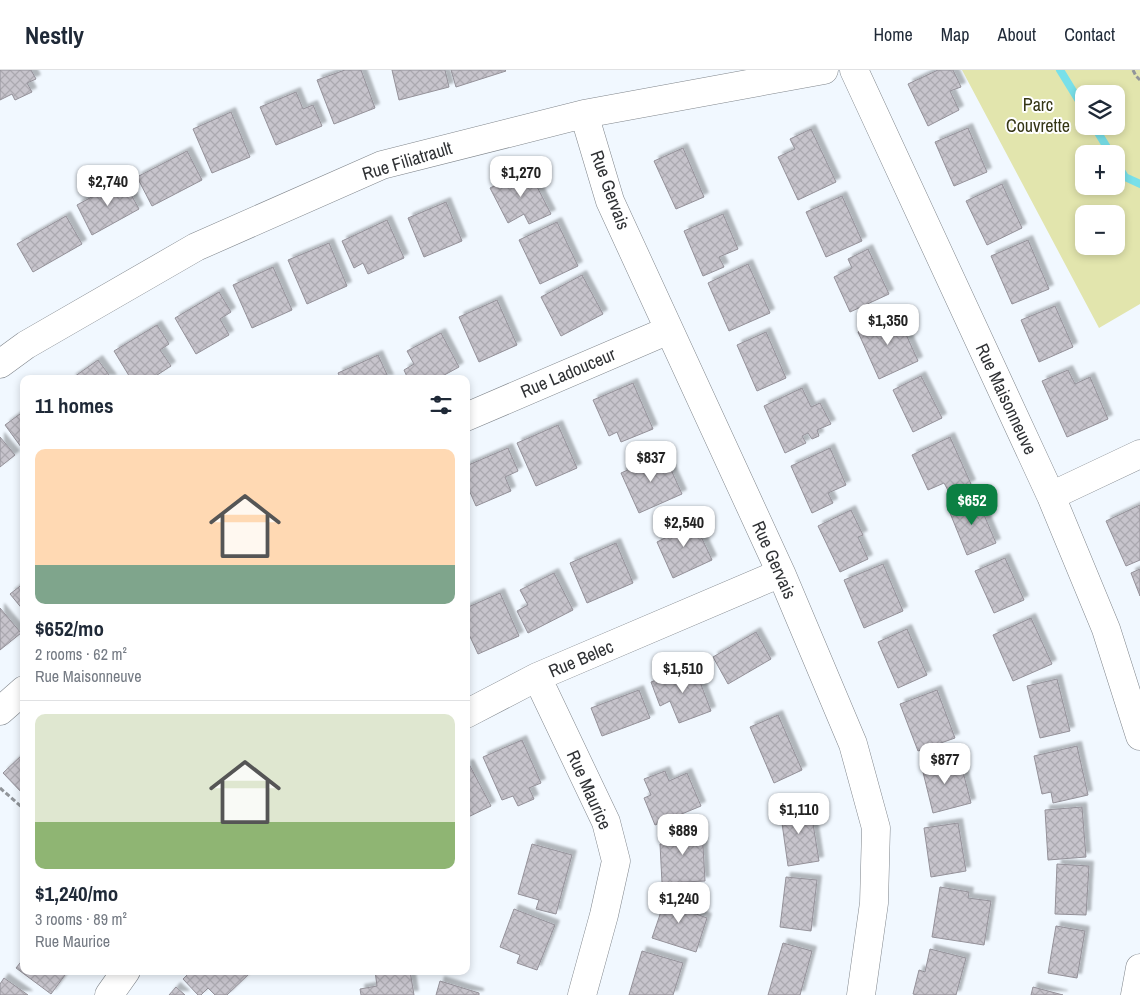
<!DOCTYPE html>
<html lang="en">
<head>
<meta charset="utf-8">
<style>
	:root { --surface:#fff; --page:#f6f6f7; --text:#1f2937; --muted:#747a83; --line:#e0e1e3; --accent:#0b8043 }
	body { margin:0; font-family:"Archivo Narrow",sans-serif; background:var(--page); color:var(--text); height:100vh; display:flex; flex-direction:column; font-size:19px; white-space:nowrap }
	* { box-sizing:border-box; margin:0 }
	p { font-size:16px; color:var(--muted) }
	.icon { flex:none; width:28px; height:28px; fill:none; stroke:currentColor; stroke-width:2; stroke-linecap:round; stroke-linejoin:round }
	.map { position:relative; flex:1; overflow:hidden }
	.sheet { position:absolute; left:20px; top:305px; width:450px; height:600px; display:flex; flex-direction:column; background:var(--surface); border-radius:10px; box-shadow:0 2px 8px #0003 }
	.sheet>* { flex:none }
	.controls { position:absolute; left:1075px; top:15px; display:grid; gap:10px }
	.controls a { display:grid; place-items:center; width:50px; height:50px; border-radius:10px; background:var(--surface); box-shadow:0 2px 8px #0003; font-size:25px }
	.price { position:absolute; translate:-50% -42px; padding:0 11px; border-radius:10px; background:#fff; color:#222; font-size:16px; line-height:32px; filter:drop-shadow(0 1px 2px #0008) }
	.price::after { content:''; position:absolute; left:50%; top:30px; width:15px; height:11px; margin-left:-8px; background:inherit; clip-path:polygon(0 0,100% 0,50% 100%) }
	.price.active { background:var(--accent); color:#fff }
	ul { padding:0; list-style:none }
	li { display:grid; align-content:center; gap:10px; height:265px; padding:0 15px }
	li+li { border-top:1px solid var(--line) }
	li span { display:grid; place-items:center; height:155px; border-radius:10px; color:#555 }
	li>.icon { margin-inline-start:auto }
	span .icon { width:90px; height:90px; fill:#fffc; stroke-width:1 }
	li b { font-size:21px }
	h2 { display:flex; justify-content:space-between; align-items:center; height:60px; padding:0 15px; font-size:21px }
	header { display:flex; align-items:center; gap:30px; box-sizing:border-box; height:70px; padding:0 25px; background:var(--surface); border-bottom:1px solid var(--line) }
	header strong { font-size:24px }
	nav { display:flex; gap:28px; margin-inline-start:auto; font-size:18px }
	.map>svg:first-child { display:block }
</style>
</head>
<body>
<header>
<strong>Nestly</strong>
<nav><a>Home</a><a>Map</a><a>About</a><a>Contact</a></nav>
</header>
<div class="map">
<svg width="1140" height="925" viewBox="0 0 1140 925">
	<defs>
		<pattern id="building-cross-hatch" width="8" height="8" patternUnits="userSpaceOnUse" patternTransform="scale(1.25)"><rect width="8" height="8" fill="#c7c4cc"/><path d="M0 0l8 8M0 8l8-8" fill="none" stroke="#aba9b0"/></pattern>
		<filter id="shadow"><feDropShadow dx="4.5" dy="-4.5" stdDeviation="1" flood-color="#0004"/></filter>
	</defs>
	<rect width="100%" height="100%" fill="#f1f8ff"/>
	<path fill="#e2e5ad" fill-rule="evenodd" d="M962,0H1140V234L1099,258ZM1084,24H1116V56H1084ZM1084,84H1116V116H1084ZM1084,144H1116V176H1084Z"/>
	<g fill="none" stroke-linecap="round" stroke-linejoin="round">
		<path stroke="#78e0e9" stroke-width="8" d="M1060,0L1084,39
			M1094,56L1111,84
			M1116,93L1125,107L1140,114"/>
	</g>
	<path fill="url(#building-cross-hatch)" stroke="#949199" filter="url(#shadow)" d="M0,0H31L36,9L27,13L32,22L15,30L12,24L0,30Z
		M345,0H361L375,38L334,54L317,10Z
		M392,0H445L449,17L399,30Z
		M451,0H505L506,1L456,17Z
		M938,0H953L961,17L950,21L959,40L928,56L908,14Z
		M296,22L303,39L313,35L322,56L276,75L260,37Z
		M231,42L250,87L212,103L193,59Z
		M968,58L987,102L954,116L935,72Z
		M811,59L836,112L798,130L778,87L795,79L790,69Z
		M683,78L704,127L676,139L654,91Z
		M187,81L202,110L152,136L137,107Z
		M528,99L551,144L529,154L524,144L508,153L490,118Z
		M123,110L139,139L92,165L77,135Z
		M1002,114L1022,158L987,175L966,131Z
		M842,126L862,171L826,187L806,142Z
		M446,132L462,171L424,187L408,148Z
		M723,144L738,179L719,187L724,197L703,206L684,161Z
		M66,146L82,174L33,202L17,174Z
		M387,150L404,188L368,204L363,193L354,198L342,171Z
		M557,152L578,196L540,214L519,170Z
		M1028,170L1049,219L1012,234L991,186Z
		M329,173L347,216L307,234L288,190Z
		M868,179L889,224L850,242L834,207L852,198L848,189Z
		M748,194L770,243L729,261L708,213Z
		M273,197L292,240L252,258L233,215Z
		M582,205L603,244L561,266L541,227Z
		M219,222L231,242L220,249L229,265L196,284L175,248Z
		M497,230L517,275L479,292L459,247Z
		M1055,236L1073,277L1039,292L1021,250Z
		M897,244L918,291L879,309L858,262Z
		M157,255L169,274L160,280L171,296L151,309H131L114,281Z
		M766,262L786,308L757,321L737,275Z
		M441,263L459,297L437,309H408L404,300L414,294L407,281Z
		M378,285L389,309H341L338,303Z
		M98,290L112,309H71Z
		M1068,300L1075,314L1090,307L1108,349L1067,367L1042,311Z
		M921,306L942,348L913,362L893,320Z
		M633,313L653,359L621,372L617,362L609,366L593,330Z
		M802,318L811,337L820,333L831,354L817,360L819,366L812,369L808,363L802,366L806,373L785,383L764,336Z
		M24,341V381L5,355Z
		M558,355L577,398L536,416L517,373Z
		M0,367L15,385L0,397Z
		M950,367L971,414L950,424L944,413L928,420L912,385Z
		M508,378L518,401L505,407L511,421L476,436L466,413V396Z
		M830,378L846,415L828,423L833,433L812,443L791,396Z
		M664,384L682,424L639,443L621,403Z
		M976,426L996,473L967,485L948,438Z
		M1140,435V490L1126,496L1106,451Z
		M851,440L863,465L858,467L868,489L840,502L818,456Z
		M691,445L712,490L673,508L657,472L675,463L670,454Z
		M616,473L633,513L587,533L570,493Z
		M1005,488L1024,530L994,543L975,501Z
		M883,494L903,541L864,558L844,510Z
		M1140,499V526L1131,503Z
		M554,503L573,540L528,563L517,541L528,535L520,520Z
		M24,513V541L10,524Z
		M500,523L519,566L478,584L466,558V538Z
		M0,538L21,563L0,580Z
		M1031,548L1052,594L1013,611L993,565Z
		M907,559L927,605L898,618L878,572Z
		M756,562L771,589L728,614L713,587Z
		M694,596L711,641L679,653L670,631L660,636L651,612Z
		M1057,609L1070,661L1040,668L1027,616Z
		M639,620L650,648L602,666L591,638Z
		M937,620L955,668L918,681L900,634Z
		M778,645L802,700L774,713L750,657Z
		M522,670L541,713L529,718L534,729L518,736L513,726L502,730L483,687Z
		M1077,676L1088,725L1053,733L1051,722L1042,724L1034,686Z
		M24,683V725L3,703Z
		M950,686L953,696L961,694L971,733L933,743L921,694Z
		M469,694L491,736L466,748V695Z
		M665,701L669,711L687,703L701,736L655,755L644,728L651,725L644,709Z
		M810,735L819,791L788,796L780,739Z
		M1082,737L1086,787L1048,790L1045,740Z
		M958,753L966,801L931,807L924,758Z
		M702,758L705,811L662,813L660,774L665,773V760Z
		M532,774L572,785L556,844L536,839L539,830L518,824Z
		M1057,794L1089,796L1086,845L1055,844Z
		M786,807L817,810L811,861L780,857Z
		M940,817L969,822L968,828L991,831L984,875L932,867Z
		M667,824L691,831L688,841L707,848L696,882L652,868Z
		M514,839L555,855L537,900L517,893L520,885L500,877Z
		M1056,856L1085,861L1077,908L1048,903Z
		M783,873L812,881L800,925H768Z
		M930,879L966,888L956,925H917L913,924L919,900L925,902Z
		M642,881L683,893L673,925H629Z
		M24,888V901H68L51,924L16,898Z
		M191,901H247L250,903L227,925H215L208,918L201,925H198L183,909Z
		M375,901H410L414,925H361L360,919L377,916Z
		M4,908L28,925H0V914Z
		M440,911L479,923V925H436Z
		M176,917L185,925H169Z
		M1033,917L1063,925H1031Z"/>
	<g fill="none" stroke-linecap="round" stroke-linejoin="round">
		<g stroke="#80868c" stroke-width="29">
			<path id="street" d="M854,0L1051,426L1106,559L1140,666
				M584,44L610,131L781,503L853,674L876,758L874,833L861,925
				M0,294L26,275L196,177L382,95L584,44L824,0
				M466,347L669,260
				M1051,426L1140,384
				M537,607L606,752L616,791L604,845L582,925
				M0,641L24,620
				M466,644L537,607L781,503
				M109,925L126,901
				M1135,925L1140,898"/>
		</g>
		<path stroke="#91959a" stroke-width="3" stroke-dasharray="5 2.5" stroke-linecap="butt" d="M1133,0L1136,6L1140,10
			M0,718L24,739"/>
		<use href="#street" stroke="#fff" stroke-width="28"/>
	</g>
	<g text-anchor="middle" stroke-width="4" stroke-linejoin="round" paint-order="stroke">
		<g font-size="18" fill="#353615" stroke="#fff">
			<text x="1038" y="41">Parc<tspan x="1038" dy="21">Couvrette</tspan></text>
		</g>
		<g font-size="18" fill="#303235" stroke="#fff">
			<text transform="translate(407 91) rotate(-17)" y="6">Rue Filiatrault</text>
			<text transform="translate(610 120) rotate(70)" y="6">Rue Gervais</text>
			<text transform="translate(568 303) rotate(-23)" y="6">Rue Ladouceur</text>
			<text transform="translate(1006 329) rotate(65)" y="6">Rue Maisonneuve</text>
			<text transform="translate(774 490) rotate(66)" y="6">Rue Gervais</text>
			<text transform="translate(581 589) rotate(-23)" y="6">Rue Belec</text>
			<text transform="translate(589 720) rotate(66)" y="6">Rue Maurice</text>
		</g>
	</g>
</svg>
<div class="controls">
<a><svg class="icon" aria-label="layers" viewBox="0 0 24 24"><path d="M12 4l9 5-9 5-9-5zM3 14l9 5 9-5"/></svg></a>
<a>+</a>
<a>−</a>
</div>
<b class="price" style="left:521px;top:128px">$1,270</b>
<b class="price" style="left:108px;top:137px">$2,740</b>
<b class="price" style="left:888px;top:276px">$1,350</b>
<b class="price" style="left:651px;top:413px">$837</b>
<b class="price active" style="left:972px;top:456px">$652</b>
<b class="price" style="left:684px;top:478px">$2,540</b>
<b class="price" style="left:683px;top:624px">$1,510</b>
<b class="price" style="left:945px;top:715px">$877</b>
<b class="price" style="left:799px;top:765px">$1,110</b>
<b class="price" style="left:683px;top:786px">$889</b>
<b class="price" style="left:679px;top:854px">$1,240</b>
<section class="sheet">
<h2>11 homes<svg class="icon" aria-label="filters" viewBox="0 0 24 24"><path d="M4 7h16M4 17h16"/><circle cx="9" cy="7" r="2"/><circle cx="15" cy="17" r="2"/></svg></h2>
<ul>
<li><span style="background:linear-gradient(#ffd9b3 75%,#7fa58c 0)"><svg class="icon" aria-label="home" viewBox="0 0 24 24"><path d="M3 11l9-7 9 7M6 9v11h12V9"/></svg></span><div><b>$652/mo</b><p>2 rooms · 62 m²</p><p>Rue Maisonneuve</p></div></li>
<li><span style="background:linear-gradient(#dfe7d0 70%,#8fb573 0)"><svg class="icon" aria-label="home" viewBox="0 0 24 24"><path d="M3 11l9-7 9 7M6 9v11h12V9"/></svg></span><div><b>$1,240/mo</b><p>3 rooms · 89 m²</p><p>Rue Maurice</p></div></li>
</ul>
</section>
</div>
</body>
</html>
